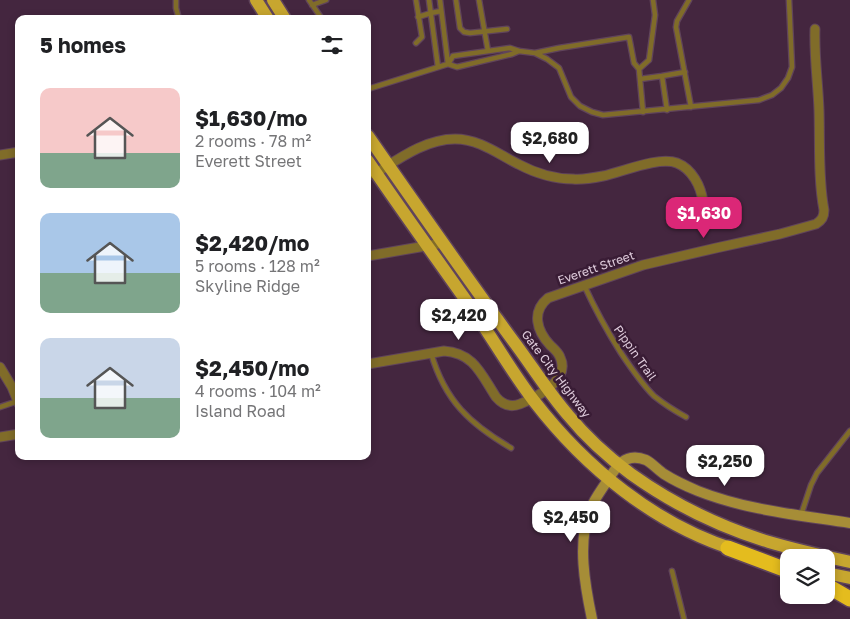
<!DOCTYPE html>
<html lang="en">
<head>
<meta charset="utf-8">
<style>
	:root { --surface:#fff; --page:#f2f2f2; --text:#202124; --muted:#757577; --accent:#db2777 }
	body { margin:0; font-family:"Golos Text",sans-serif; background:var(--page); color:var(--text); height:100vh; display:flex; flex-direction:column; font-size:19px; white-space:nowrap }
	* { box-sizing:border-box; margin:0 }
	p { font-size:16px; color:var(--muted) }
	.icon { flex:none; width:28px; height:28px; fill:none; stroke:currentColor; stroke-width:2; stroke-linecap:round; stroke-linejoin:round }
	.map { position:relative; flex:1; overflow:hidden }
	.panel { position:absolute; left:15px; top:15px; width:356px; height:445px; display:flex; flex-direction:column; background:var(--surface); border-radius:10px; box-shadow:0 2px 8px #0003 }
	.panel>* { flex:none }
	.controls { position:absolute; left:780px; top:549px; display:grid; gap:10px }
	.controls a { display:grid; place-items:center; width:55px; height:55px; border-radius:10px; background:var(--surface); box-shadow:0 2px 8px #0003; font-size:25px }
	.price { position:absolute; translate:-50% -42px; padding:0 11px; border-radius:10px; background:#fff; color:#222; font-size:16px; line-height:32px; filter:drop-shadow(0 1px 2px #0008) }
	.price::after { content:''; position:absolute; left:50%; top:30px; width:15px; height:11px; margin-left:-8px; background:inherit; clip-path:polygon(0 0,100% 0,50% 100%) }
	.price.active { background:var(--accent); color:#fff }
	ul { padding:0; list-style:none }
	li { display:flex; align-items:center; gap:15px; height:125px; padding:0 25px }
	li span { display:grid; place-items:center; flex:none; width:140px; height:100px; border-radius:10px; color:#555 }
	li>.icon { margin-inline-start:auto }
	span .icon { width:60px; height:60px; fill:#fffc; stroke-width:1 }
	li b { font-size:21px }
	h2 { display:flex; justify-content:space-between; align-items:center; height:60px; padding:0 25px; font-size:21px }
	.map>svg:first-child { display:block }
</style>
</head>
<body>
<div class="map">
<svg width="850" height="619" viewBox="0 0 850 619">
	<rect width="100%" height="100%" fill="#44263f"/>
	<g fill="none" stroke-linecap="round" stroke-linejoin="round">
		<g stroke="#60445b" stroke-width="7">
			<path id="lane" d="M176,0V8L179,19
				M309,0L322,19
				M416,0L422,37L416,43
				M429,0L438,67
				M440,0L448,64
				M456,0L460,28L464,32L470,33L507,29
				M479,0L488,51
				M689,0L677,21L676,27L691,107
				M312,5L326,0
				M418,17L431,13L441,11
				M535,53L559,48L629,37L634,63L639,69L643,112
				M448,64L453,56L510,48L519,51L535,53L547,59L559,68L571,97L580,106L592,112L603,115L759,100L772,95L781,88L788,78L792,67L789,0
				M639,69L649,60L655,15L653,0
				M640,79L662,76
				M368,89L448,64L457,67L512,54L519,51
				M667,110L662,76L685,72
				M368,178L375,173
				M584,285C595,309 607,331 621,353C631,368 641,383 654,396C664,404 675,411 686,417
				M431,353C445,401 470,424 511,448
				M0,407L18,401
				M801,515L811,485L817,473L850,431
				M672,571L684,619"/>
		</g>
		<g stroke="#60445b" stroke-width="11">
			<path id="street" d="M0,155L19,152
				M376,173C400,158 426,139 455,139C479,139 498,154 518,164C535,173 554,179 573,179C583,180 593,178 603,176C622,172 659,156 677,163C692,169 701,186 703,202
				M368,256L443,243
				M368,364L444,351C474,353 481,374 496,397C502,404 510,408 520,404C537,397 571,380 560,357C558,352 554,349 550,345C537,331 531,312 548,298L643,265L716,248L780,234L816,224C822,220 824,217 824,210C818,179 820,142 819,110C818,83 814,56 815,29
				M0,367L12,387L19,404
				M0,437L19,434"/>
		</g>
		<g stroke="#60445b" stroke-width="12">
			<path id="secondary" d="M592,619C585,586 577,542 590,510C594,499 603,488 609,478C615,470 620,460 631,458C636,457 641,458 646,460C652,463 658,470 664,474C675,481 686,486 698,491C746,510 799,515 850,523"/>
		</g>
		<g stroke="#60445b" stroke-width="15">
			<path id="primary" d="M256,0L268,19
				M273,0L285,19
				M368,136C416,205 464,274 514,342C532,366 548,392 568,415C586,437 608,457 631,474C673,504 720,527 769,542C796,550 823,556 850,562
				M368,161C404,214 442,266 479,319C497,346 514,375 534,401C585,467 655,525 736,550
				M826,573L850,578"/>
		</g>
		<g stroke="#60445b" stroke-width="18">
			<path id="highway" d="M728,548L789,571
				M826,585L850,599"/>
		</g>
		<use href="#lane" stroke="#806c29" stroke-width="4.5"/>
		<use href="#street" stroke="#806c29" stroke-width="9"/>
		<use href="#secondary" stroke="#a68d37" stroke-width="10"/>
		<use href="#primary" stroke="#c7a62f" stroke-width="12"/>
		<use href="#highway" stroke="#e4bc1e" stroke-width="15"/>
	</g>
	<g text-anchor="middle" stroke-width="5" stroke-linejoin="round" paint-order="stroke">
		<g font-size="12" fill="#e0cddd" stroke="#391c35">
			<text transform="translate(596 268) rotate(-19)" y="4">Everett Street</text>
			<text transform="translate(635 353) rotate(55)" y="4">Pippin Trail</text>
			<text transform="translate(556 374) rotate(53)" y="4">Gate City Highway</text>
		</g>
	</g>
</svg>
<div class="controls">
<a><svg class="icon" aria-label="layers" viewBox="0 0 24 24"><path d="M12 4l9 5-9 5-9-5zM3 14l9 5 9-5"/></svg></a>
</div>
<b class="price" style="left:550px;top:164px">$2,680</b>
<b class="price active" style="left:704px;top:239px">$1,630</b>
<b class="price" style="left:459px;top:341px">$2,420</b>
<b class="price" style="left:725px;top:487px">$2,250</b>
<b class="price" style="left:571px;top:543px">$2,450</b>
<section class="panel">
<h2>5 homes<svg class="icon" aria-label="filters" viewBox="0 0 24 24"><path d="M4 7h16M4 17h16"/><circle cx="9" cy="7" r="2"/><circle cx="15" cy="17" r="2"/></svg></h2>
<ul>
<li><span style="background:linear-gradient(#f6c9c9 65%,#7fa58c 0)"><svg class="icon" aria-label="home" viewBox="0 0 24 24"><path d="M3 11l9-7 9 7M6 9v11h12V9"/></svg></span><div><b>$1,630/mo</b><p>2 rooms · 78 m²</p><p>Everett Street</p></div></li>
<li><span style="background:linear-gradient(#a9c7e8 60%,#7fa58c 0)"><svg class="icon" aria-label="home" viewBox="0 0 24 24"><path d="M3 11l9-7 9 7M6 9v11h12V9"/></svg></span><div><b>$2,420/mo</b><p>5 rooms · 128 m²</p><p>Skyline Ridge</p></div></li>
<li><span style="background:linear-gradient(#c9d6e8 60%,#7fa58c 0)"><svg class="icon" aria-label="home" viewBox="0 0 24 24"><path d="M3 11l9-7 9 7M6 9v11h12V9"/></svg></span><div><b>$2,450/mo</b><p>4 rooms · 104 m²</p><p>Island Road</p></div></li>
</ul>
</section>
</div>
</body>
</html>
